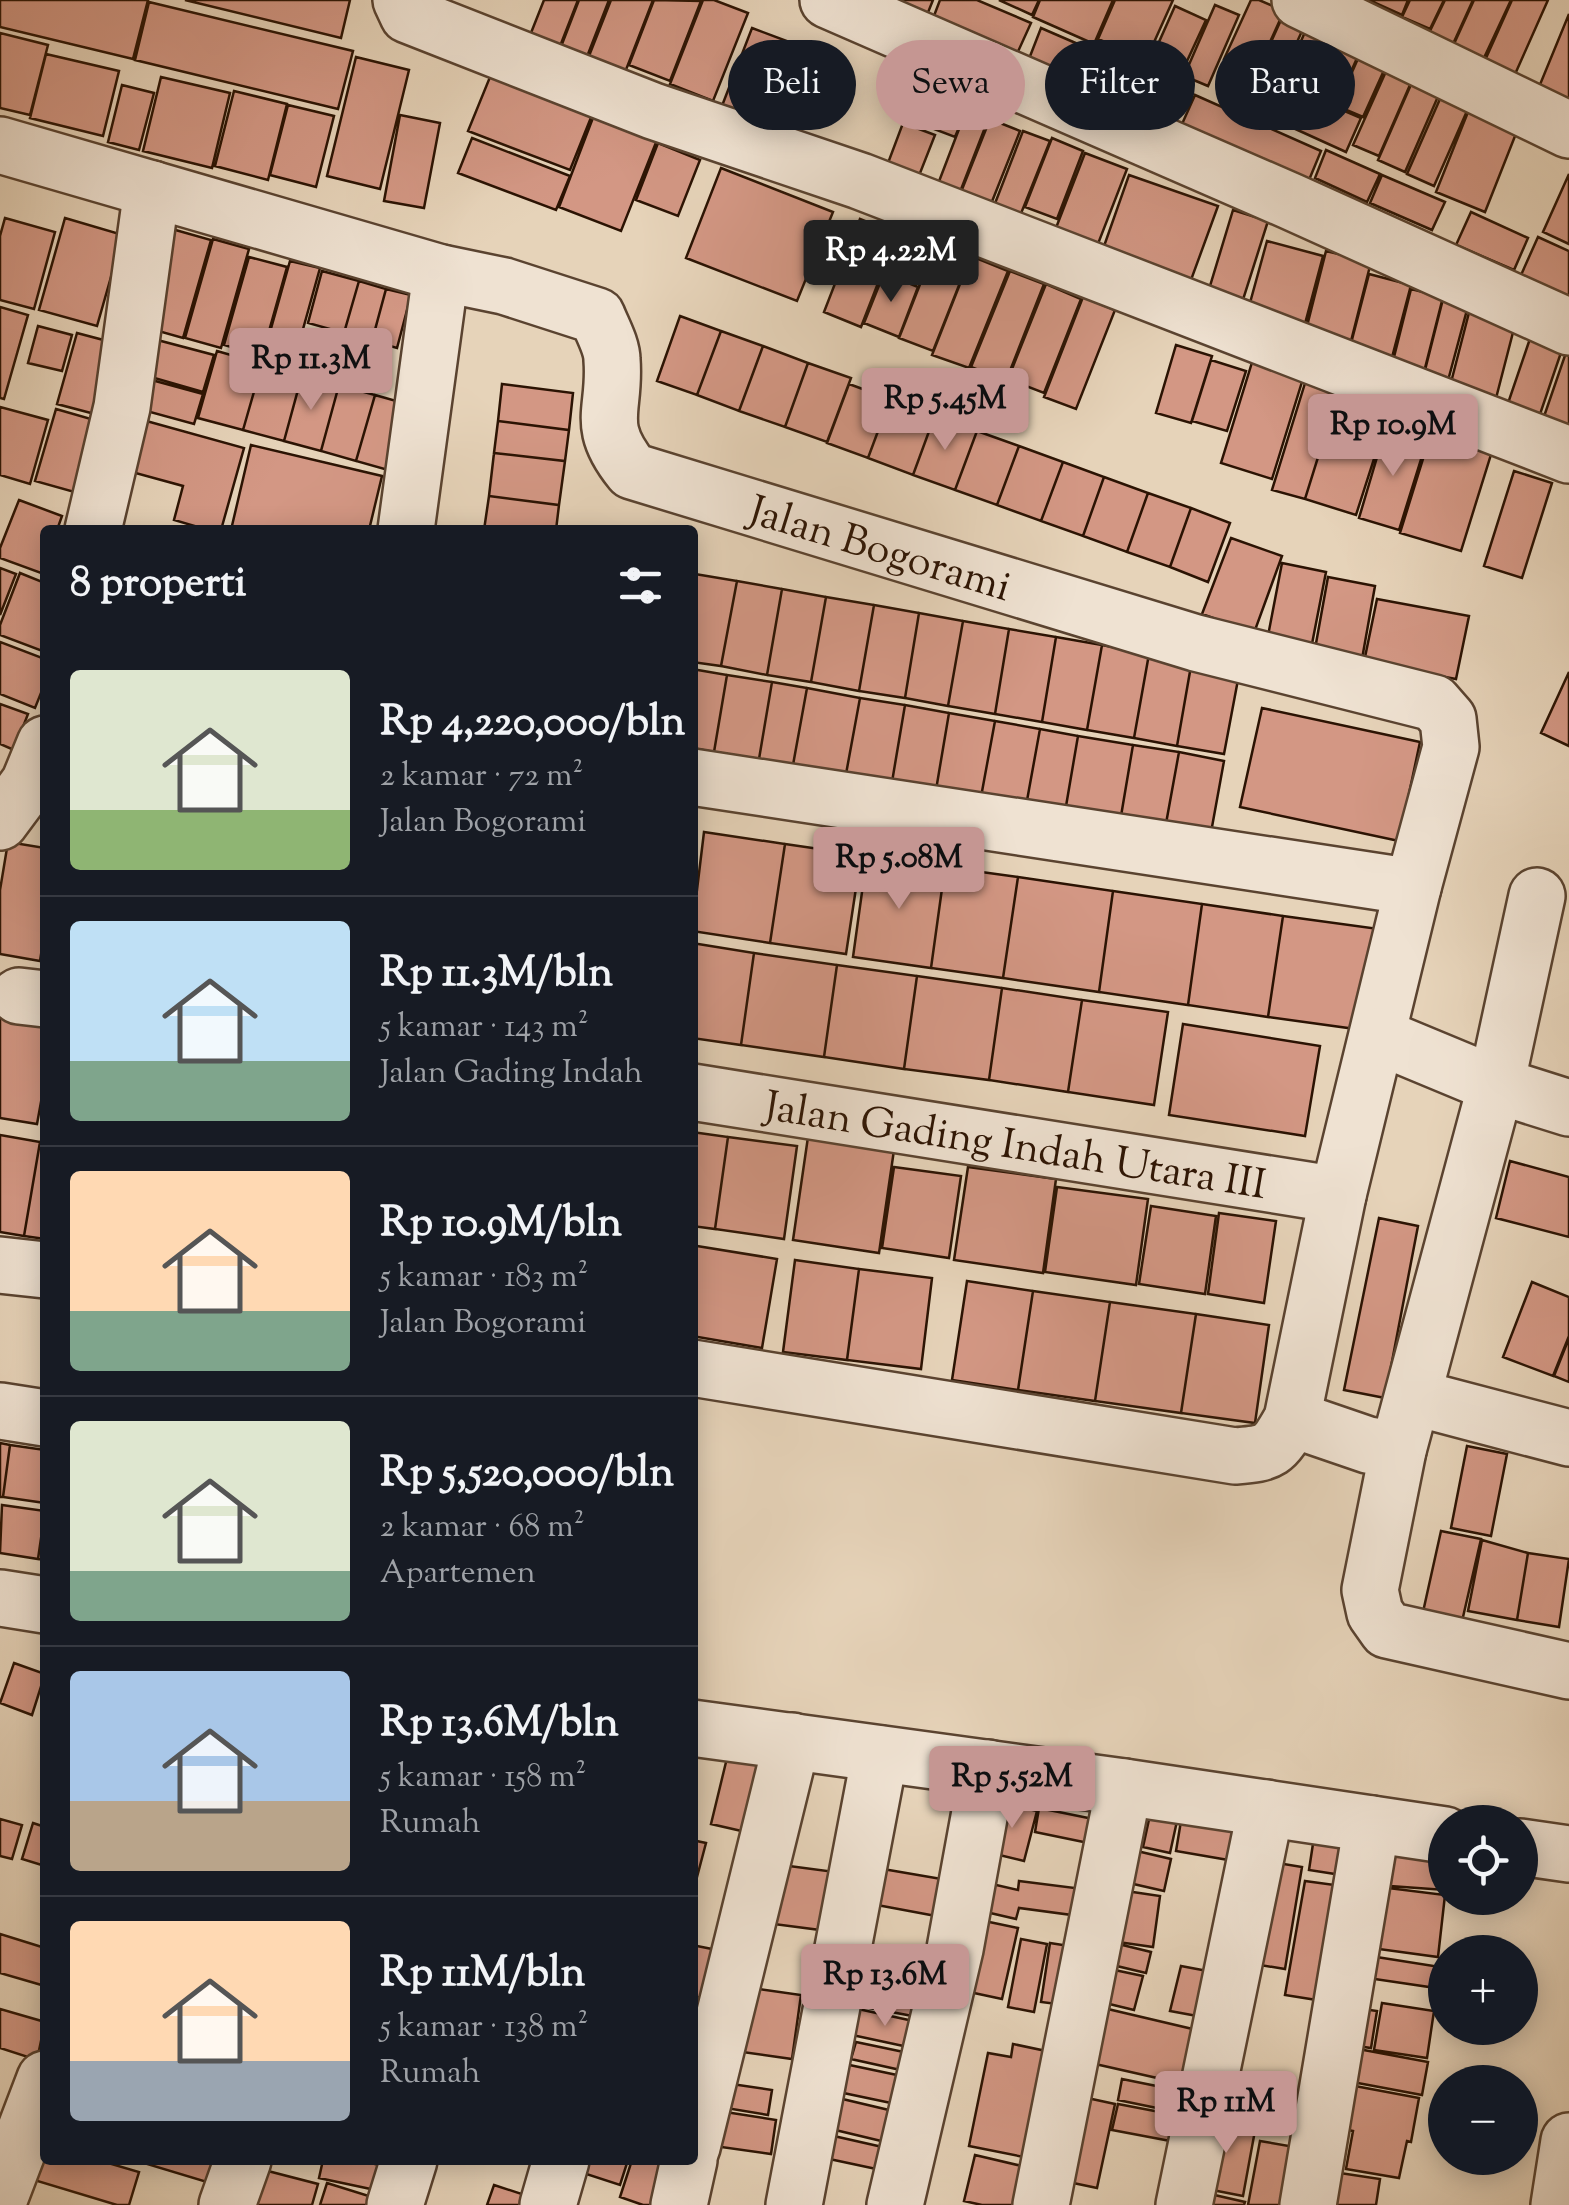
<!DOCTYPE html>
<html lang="id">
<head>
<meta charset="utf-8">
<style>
	:root { --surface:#171b24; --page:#242831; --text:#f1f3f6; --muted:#9ea1a6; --line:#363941; --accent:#c59692 }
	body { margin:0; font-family:"Sorts Mill Goudy",serif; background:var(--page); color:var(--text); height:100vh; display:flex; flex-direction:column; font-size:38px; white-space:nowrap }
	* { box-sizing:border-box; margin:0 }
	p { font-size:32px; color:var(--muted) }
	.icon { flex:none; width:55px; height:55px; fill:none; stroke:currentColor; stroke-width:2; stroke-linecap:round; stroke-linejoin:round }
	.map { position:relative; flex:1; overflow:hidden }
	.side { position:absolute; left:40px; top:525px; width:658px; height:1640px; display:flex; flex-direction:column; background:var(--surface); border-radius:10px; box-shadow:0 5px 25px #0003 }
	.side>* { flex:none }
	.guide { position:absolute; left:728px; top:40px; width:690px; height:90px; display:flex; gap:20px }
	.fabs { position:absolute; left:1428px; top:1805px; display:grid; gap:20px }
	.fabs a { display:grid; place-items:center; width:110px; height:110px; border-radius:50%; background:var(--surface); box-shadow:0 5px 25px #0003; font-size:50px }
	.price { position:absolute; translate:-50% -85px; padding:0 22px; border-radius:10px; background:var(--accent); color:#111; font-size:32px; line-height:65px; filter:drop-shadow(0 2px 5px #0008) }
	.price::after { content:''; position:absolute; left:50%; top:60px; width:30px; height:22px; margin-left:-15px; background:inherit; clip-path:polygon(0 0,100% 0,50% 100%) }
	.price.current { background:#222; color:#fff }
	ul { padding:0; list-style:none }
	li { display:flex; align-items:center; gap:30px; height:250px; padding:0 30px }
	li+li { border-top:2px solid var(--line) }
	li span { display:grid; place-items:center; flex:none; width:280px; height:200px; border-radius:10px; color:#555 }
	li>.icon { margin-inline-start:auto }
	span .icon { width:120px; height:120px; fill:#fffc; stroke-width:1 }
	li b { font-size:42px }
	h2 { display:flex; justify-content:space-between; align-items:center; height:120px; padding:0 30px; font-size:42px }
	.chip { padding:0 35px; border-radius:45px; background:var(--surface); box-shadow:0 5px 25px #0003; font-size:35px; line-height:90px }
	.chip.current { background:var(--accent); color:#111 }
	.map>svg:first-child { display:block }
</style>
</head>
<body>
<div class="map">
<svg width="1569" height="2205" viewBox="0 0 1569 2205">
	<rect width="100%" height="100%" fill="#e6d3b9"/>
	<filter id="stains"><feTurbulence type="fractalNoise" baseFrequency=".002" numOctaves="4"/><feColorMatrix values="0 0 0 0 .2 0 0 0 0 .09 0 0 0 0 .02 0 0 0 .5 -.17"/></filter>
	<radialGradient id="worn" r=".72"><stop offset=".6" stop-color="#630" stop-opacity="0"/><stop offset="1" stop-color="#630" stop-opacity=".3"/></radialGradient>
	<path fill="#d39784" stroke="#2b1303" stroke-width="2.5" d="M0,0H148L133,59L0,27Z
		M185,0H350L341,38Z
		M544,0H578L557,54L527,43Z
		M579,0H609L583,67L557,57Z
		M611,0H653L624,75L587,61Z
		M654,0L701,1L670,81L629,65Z
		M703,0H714L748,13L713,101L670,84Z
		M875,0H933L925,20Z
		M940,0H977L1031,23L1016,56L932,21Z
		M999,0H1039L1032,15Z
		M1040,0H1113L1094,44L1033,17Z
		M1115,0H1173L1146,60L1098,39Z
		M1251,0H1259L1284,11L1256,73L1224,59Z
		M1369,0H1408L1402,15Z
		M1410,0H1444L1430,29L1402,17Z
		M1445,0H1473L1453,44L1429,33Z
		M1474,0H1511L1483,60L1453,46Z
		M1512,0H1548L1512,81L1482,67Z
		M149,2L353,51L338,109L135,60Z
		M1215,5L1239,15L1208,86L1184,76Z
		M1175,6L1206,20L1181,74L1151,60Z
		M1285,11L1307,20L1278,84L1256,75Z
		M1569,14V99L1539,87Z
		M1309,23L1336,35L1310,93L1283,82Z
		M752,28L792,43L759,126L720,111Z
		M1041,28L1101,54L1086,88L1027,64Z
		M0,33L48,45L30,115L0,108Z
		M1337,36L1362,47L1336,105L1311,94Z
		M1364,45L1390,57L1363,117L1337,106Z
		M1110,49L1188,86L1172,120L1093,84Z
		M46,54L119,71L103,136L30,118Z
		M356,57L409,70L380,189L327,176Z
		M1388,67L1413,78L1379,156L1353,145Z
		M1237,70L1299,97L1285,126L1224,99Z
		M161,77L230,93L212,168L143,151Z
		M490,77L592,115L570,170L468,131Z
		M1413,80L1440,92L1405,172L1378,160Z
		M919,81L970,101L955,137L905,118Z
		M122,85L154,93L139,150L108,142Z
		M234,91L287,104L268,180L215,166Z
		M1305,94L1361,118L1346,152L1291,127Z
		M1195,95L1321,151L1309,180L1182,124Z
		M1440,99L1467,111L1434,186L1407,174Z
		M288,105L334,116L316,187L270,175Z
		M1470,107L1519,126L1485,212L1436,192Z
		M400,115L440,123L424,208L384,201Z
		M594,115L657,140L621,231L559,207Z
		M964,116L986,125L960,192L938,184Z
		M990,119L1020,131L991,204L961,192Z
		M903,123L935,135L913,191L882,179Z
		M1023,131L1050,141L1020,216L994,206Z
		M472,138L570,176L556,210L458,173Z
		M1052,138L1083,151L1057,219L1025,207Z
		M658,143L700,160L678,216L636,200Z
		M1326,150L1380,174L1367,202L1315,178Z
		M1085,153L1127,169L1096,249L1054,233Z
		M721,168L833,212L797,301L686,258Z
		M1569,174V244L1543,232Z
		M1129,175L1218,206L1191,280L1103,249Z
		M1382,175L1445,202L1432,230L1370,203Z
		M1233,210L1268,221L1241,306L1207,296Z
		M1471,212L1528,238L1514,270L1456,245Z
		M5,218L55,232L34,309L0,300V236Z
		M65,218L123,235L97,326L39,310Z
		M860,219L897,234L861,327L824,312Z
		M172,229L211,240L183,338L144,327Z
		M1538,237L1569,251V296L1521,275Z
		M213,239L249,249L221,348L185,338Z
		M937,241L971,255L933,351L899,338Z
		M1267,241L1323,256L1302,335L1245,321Z
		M1326,251L1371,262L1348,353L1303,342Z
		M971,256L1008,271L969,368L932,355Z
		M249,257L287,267L262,356L224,345Z
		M290,261L320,268L293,365L263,357Z
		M322,271L359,281L344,333L308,323Z
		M1010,271L1044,284L1006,381L971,367Z
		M884,273L918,287L899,337L864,323Z
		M1369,274L1411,285L1390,365L1348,355Z
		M359,281L386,289L372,341L344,333Z
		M1046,284L1081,299L1044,393L1008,379Z
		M386,289L411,295L397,348L372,341Z
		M1411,289L1443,297L1423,376L1391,369Z
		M1083,297L1115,310L1076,409L1044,397Z
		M1443,299L1468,306L1446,388L1422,382Z
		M1472,301L1518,313L1494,406L1448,394Z
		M0,307L28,315L4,399L0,398Z
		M680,316L721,331L697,395L657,381Z
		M1536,321L1568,332L1536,426L1504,415Z
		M38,326L72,335L62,371L28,363Z
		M721,331L763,346L739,411L697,395Z
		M77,333L126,346L106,417L57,404Z
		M146,337L214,355L203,392L137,373Z
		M1569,344V441L1539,431Z
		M1176,345L1212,356L1191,423L1156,413Z
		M763,346L808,363L785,427L739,411Z
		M217,351L262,364L243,430L198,418Z
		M1254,356L1305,372L1272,479L1221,463Z
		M1211,360L1246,371L1227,431L1192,421Z
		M808,363L851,378L827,442L785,427Z
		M262,364L302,375L284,441L243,430Z
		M302,375L339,385L321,451L284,441Z
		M137,376L203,394L194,424L128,406Z
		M1306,380L1339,390L1305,499L1272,490Z
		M502,384L573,393L569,430L498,421Z
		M849,384L890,399L868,458L827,443Z
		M339,385L375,395L356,461L321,451Z
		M1338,393L1390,409L1356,515L1305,499Z
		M375,395L407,404L388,470L356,461Z
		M890,399L935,415L913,475L868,458Z
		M0,407L48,420L30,484L0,475Z
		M56,409L105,423L85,495L35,481Z
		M935,415L977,431L955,490L913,475Z
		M132,417L244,448L221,530H208L174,520L183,486L117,468Z
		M498,421L569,430L565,461L494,453Z
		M1386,427L1427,440L1399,530L1359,518Z
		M1432,430L1493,448L1461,551L1400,533Z
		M977,431L1019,446L997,505L955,490Z
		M251,445L382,476L369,530H231Z
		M1019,446L1063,462L1041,521L997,505Z
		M494,453L565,461L559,505L489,496Z
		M1063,462L1104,477L1083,536L1041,521Z
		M1514,471L1552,483L1522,578L1484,566Z
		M1104,477L1148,493L1127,552L1083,536Z
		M1148,493L1191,508L1170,567L1127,552Z
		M489,496L559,505L556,530H484Z
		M19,500L62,516L57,530H45V563L41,573L0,558V548Z
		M1191,508L1230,523L1208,582L1170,567Z
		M1231,538L1282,556L1254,633L1202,614Z
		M1282,563L1326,572L1311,649L1267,641Z
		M0,568L16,574L0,615Z
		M20,573L45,583V652L0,635V625Z
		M695,574L737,581L721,666L692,662Z
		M1328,577L1375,586L1362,659L1315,649Z
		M737,581L782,589L767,675L721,666Z
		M782,589L826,597L811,682L767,675Z
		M826,597L874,605L859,691L811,682Z
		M1377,599L1469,616L1456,679L1364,662Z
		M874,605L919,613L905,698L859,691Z
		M919,613L963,621L948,706L905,698Z
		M963,621L1009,629L995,714L948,706Z
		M1009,629L1056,637L1042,722L995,714Z
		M1056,637L1102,645L1087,730L1042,722Z
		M0,642L45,659V683L35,708L0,694Z
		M1102,645L1149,654L1134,738L1087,730Z
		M1149,654L1192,660L1177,746L1134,738Z
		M1192,660L1240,669L1224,754L1177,746Z
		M692,669L727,675L714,752L692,748Z
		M1569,672V746L1541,733Z
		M727,675L772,682L759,759L714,752Z
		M772,682L807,688L793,765L759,759Z
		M807,688L860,698L846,774L793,765Z
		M860,698L905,705L892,782L846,774Z
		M0,704L28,714L14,750L0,744Z
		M905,705L949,713L936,790L892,782Z
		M1262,708L1420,742L1399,841L1240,807Z
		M949,713L995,721L981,797L936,790Z
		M995,721L1040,729L1026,806L981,797Z
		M1040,729L1078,736L1065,812L1026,806Z
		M1078,736L1133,745L1120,822L1065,812Z
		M1133,745L1179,752L1165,829L1120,822Z
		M1179,752L1224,761L1210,838L1165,829Z
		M704,832L785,844L770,943L692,931Z
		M8,842L45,848V929L40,961L0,954V890Z
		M785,844L861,855L846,954L770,943Z
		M867,856L945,867L931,968L853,957Z
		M945,867L1018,877L1003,978L931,968Z
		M1018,877L1113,891L1099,992L1003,978Z
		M1113,891L1202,904L1188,1005L1099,992Z
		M1202,904L1283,916L1268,1017L1188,1005Z
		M1283,916L1386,930L1370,1031L1268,1017Z
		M692,943L754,953L741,1045L692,1038Z
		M754,953L837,965L824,1057L741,1045Z
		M837,965L917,976L904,1069L824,1057Z
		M917,976L1002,988L989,1080L904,1069Z
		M1002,988L1082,1000L1068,1092L989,1080Z
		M1082,1000L1168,1012L1154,1105L1068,1092Z
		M0,1005L45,1013V1080L37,1124L0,1118Z
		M1183,1024L1320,1046L1305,1136L1169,1115Z
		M692,1132L728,1137L715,1229L692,1226Z
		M0,1135L40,1142L24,1236L0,1232Z
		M728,1137L797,1146L784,1239L715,1229Z
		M808,1137L894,1150L879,1253L793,1240Z
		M40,1142L45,1143V1239L24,1236Z
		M1510,1161L1569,1177V1237L1496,1218Z
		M894,1167L961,1176L949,1258L882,1248Z
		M968,1167L1056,1179L1043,1273L954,1260Z
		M1057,1187L1148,1199L1136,1285L1045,1272Z
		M1151,1206L1216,1216L1205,1294L1139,1284Z
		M1219,1213L1276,1221L1264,1303L1208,1294Z
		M1379,1218L1418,1226L1385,1398L1344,1390Z
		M697,1246L777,1259L762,1348L692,1336V1272Z
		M795,1260L859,1269L847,1360L783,1352Z
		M859,1269L932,1278L921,1369L847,1360Z
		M967,1281L1033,1291L1018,1390L952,1380Z
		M1532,1282L1569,1297V1336L1553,1376L1503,1357Z
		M1033,1291L1110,1302L1095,1401L1018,1390Z
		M1110,1302L1196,1314L1181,1413L1095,1401Z
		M1196,1314L1269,1325L1255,1423L1181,1413Z
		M1569,1338V1382L1554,1376Z
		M0,1443L10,1445L3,1497H0Z
		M10,1445L45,1450V1503L3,1497Z
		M1467,1446L1507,1454L1491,1536L1451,1528Z
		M2,1505L45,1511L38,1559L0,1553Z
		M45,1511V1560L38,1559Z
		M1441,1531L1481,1539L1460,1630L1421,1621Z
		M1482,1540L1528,1553L1517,1620L1468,1611Z
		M1528,1553L1569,1559L1559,1627L1517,1620Z
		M14,1663L45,1674L32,1715L0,1703Z
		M727,1758L775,1769L759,1835L711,1824Z
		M999,1802L1037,1811L1024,1861L987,1852Z
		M1039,1808L1108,1822L1103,1846L1035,1832Z
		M1150,1815L1177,1821L1170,1853L1143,1847Z
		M1182,1815L1245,1826L1240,1862L1176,1851Z
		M0,1819L22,1825L12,1859L0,1856Z
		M33,1823L45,1827V1866L22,1859Z
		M1316,1824L1356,1831L1348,1876L1309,1870Z
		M692,1840L706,1843L693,1892L692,1891Z
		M1124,1848L1171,1859L1164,1891L1116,1880Z
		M1391,1853L1445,1857V1890L1390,1886Z
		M1265,1861L1302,1867L1285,1969L1248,1963Z
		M774,1864L835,1872L828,1931L766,1923Z
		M883,1869L959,1882L952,1919L877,1905Z
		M1019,1881L1075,1888L1072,1915L1019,1908L1016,1919L986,1912L992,1884L1018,1890Z
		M1305,1881L1342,1886L1323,2001L1285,1995Z
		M1372,1886L1445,1895L1438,1957L1364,1947Z
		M1126,1891L1160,1896L1153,1947L1118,1942Z
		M975,1919L1018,1928L1002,1999L960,1990Z
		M0,1934L45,1948V1986L0,1973Z
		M1021,1939L1047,1944L1034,2012L1008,2007Z
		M1106,1941L1151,1952L1146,1973L1100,1962Z
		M1050,1943L1082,1948L1073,2006L1041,2002Z
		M692,1945L732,1953L721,2002L692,1996Z
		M862,1946L943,1962L937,1994L855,1977Z
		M1364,1955L1440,1967L1436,1988L1361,1977Z
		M1181,1966L1218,1973L1208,2018L1170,2011Z
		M1105,1968L1143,1976L1134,2010L1097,2001Z
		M864,1984L922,1995L918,2017L859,2006Z
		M738,1986L801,1995L792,2059L728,2050Z
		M1382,2003L1434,2011L1427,2058L1374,2050Z
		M1095,2006L1201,2031L1188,2085L1082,2061Z
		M849,2007L927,2024L922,2050L843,2033Z
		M1356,2008L1377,2011L1371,2048L1350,2045Z
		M0,2009L45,2022L37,2060L0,2048Z
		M856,2042L918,2055L914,2073L851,2059Z
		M1013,2044L1065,2055L1044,2161L969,2146L988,2053L1011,2057Z
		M1353,2048L1428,2062L1422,2095L1347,2081Z
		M840,2063L916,2079L910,2107L834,2091Z
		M1122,2079L1191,2093L1186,2114L1118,2100Z
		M718,2082L772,2090L768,2115L714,2106Z
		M1355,2086L1419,2098L1411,2142L1407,2141L1399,2178L1346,2169L1353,2131L1348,2130Z
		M1078,2096L1115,2104L1097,2188L1059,2180Z
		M834,2097L910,2115L902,2146L827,2128Z
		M1118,2104L1186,2117L1181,2143L1112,2130Z
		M1283,2110L1285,2131L1259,2133L1257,2112Z
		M719,2111L776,2120L771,2154L714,2146Z
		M1209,2116L1256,2125L1243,2196L1197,2187Z
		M825,2134L900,2151L895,2173L820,2157Z
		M1260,2141L1306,2149L1296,2205H1248Z
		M45,2144V2160H98L139,2172L129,2205H117L34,2180Z
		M975,2155L1043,2171L1035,2205H982L964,2201Z
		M148,2160H239L230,2189L147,2164Z
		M323,2160H355L385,2166L380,2191L319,2178Z
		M577,2160H628L620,2185L574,2170Z
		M632,2160H679L674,2205H643L620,2197Z
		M264,2170L318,2184L312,2205H254Z
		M1320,2170L1380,2179L1376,2205H1315Z
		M327,2183L388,2202L387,2205H320Z
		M494,2185L534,2198L532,2205H487Z
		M1197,2191L1245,2202L1244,2205H1195Z"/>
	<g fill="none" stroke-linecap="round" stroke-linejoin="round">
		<g stroke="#5a4330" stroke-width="60">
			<g id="minor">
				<path d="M401,0L408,15L653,111L860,181L1569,455"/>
				<path d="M828,0L1290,201L1569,327"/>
				<path d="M1300,0L1569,130"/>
				<path id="s1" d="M0,145L441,273L504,286L597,316C602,329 612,346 612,360C616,411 594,424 632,471L1196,643L1434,703L1448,719L1451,747L1413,887L1338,1195L1292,1419C1274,1451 1272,1453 1235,1456L692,1368"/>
				<path d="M93,530L122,407L152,189"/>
				<path d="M406,530L441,273"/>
				<path d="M692,777L1413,887"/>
				<path d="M0,822L29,783L45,744"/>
				<path d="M1537,896L1496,1085L1398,1450L1370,1590L1375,1613L1387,1630L1569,1671"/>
				<path d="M19,996L45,999"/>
				<path d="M1378,1036L1496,1085L1569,1108"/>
				<path id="s2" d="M692,1092L1338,1195"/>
				<path d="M0,1265L45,1270"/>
				<path d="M1413,1397L1569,1438"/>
				<path d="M0,1411L45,1418"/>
				<path d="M1292,1419L1368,1445L1398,1450"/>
				<path d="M0,1598L45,1605"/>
				<path d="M692,1728L1124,1787L1445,1835"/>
				<path d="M1520,1847L1569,1854"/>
				<path d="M692,2147L792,1741"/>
				<path d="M0,2197L45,2079"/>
				<path d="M227,2205L243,2160"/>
				<path d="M395,2205L409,2160"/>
				<path d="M548,2205L561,2160"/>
				<path d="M679,2205L689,2160"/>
				<path d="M794,2205L880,1754"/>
				<path d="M895,2205L955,1949L988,1768"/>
				<path d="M1041,2205L1124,1787"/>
				<path d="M1184,2205L1266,1808"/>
				<path d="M1308,2205L1372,1824"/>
				<path d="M1559,2205L1569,2141"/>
			</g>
		</g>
		<use href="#minor" stroke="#efe2d2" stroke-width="55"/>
	</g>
	<g text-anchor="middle" stroke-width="8" stroke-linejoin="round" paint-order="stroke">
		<g font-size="42" fill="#2b1303" stroke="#efe2d2">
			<text dy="15" stroke="none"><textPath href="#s1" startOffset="1045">Jalan Bogorami</textPath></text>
			<text dy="15" stroke="none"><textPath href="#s2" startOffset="328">Jalan Gading Indah Utara III</textPath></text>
		</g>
	</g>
	<rect width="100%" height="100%" filter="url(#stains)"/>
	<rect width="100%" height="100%" fill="url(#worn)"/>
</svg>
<div class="fabs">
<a><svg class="icon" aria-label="locate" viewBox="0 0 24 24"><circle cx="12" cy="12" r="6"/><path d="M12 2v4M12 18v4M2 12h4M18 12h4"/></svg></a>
<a>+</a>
<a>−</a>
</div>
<b class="price current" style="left:891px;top:305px">Rp 4.22M</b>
<b class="price" style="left:311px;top:413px">Rp 11.3M</b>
<b class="price" style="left:945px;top:453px">Rp 5.45M</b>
<b class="price" style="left:1393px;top:479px">Rp 10.9M</b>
<b class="price" style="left:899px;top:912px">Rp 5.08M</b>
<b class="price" style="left:1012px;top:1831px">Rp 5.52M</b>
<b class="price" style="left:885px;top:2029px">Rp 13.6M</b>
<b class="price" style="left:1226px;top:2156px">Rp 11M</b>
<div class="guide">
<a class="chip">Beli</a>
<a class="chip current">Sewa</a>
<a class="chip">Filter</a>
<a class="chip">Baru</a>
</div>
<section class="side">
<h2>8 properti<svg class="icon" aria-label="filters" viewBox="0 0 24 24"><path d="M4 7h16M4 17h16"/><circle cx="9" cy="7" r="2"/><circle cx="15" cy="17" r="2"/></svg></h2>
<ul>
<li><span style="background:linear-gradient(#dfe7d0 70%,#8fb573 0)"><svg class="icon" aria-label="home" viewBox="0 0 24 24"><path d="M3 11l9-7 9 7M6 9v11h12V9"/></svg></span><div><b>Rp 4,220,000/bln</b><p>2 kamar · 72 m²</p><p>Jalan Bogorami</p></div></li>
<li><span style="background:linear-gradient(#bfe0f5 70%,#7fa58c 0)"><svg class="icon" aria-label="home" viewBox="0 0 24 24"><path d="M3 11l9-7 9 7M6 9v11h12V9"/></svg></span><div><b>Rp 11.3M/bln</b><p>5 kamar · 143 m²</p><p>Jalan Gading Indah</p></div></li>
<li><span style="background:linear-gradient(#ffd9b3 70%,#7fa58c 0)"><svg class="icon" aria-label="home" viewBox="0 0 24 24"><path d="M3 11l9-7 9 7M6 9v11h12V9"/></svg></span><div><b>Rp 10.9M/bln</b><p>5 kamar · 183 m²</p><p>Jalan Bogorami</p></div></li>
<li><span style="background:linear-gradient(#dfe7d0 75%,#7fa58c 0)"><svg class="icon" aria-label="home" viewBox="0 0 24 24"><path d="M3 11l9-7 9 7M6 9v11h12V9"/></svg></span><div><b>Rp 5,520,000/bln</b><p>2 kamar · 68 m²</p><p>Apartemen</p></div></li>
<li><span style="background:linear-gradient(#a9c7e8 65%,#b9a48a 0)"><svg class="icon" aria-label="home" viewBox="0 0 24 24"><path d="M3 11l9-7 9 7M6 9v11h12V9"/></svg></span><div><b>Rp 13.6M/bln</b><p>5 kamar · 158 m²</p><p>Rumah</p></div></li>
<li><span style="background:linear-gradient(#ffd9b3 70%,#9aa5b1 0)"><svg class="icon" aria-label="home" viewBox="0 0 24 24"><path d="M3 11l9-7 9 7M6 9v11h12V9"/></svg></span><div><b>Rp 11M/bln</b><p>5 kamar · 138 m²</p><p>Rumah</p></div></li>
</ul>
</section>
</div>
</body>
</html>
